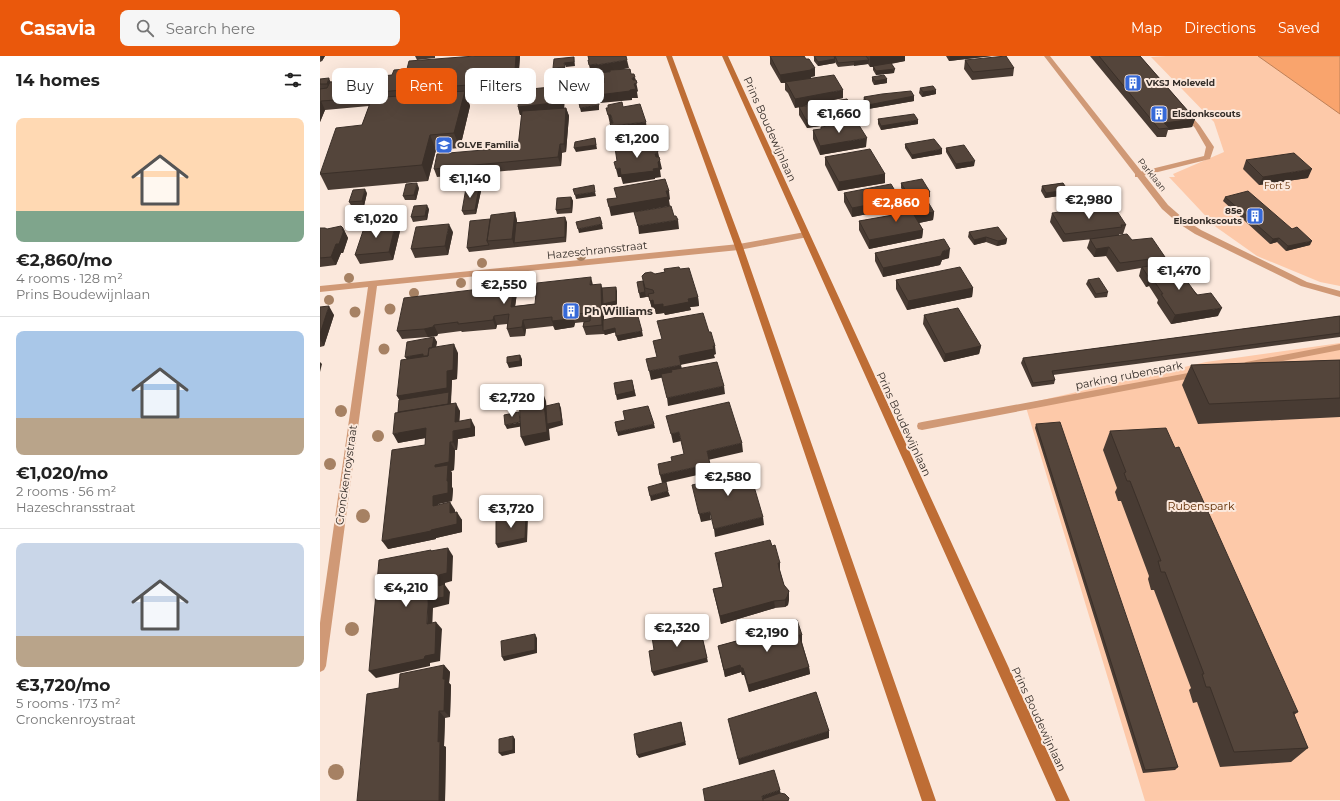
<!DOCTYPE html>
<html lang="en">
<head>
<meta charset="utf-8">
<style>
	:root { --surface:#fff; --page:#f6f6f6; --text:#222; --muted:#767676; --line:#e0e0e0; --accent:#ea580c }
	body { margin:0; font-family:Montserrat,sans-serif; background:var(--page); color:var(--text); height:100vh; display:flex; flex-direction:column; font-size:15px; white-space:nowrap }
	* { box-sizing:border-box; margin:0 }
	p { font-size:13px; color:var(--muted) }
	.icon { flex:none; width:22px; height:22px; fill:none; stroke:currentColor; stroke-width:2; stroke-linecap:round; stroke-linejoin:round }
	.map { position:relative; flex:1; overflow:hidden }
	.details { display:flex; flex-direction:column; background:var(--surface); width:320px }
	.details>* { flex:none }
	.hud { position:absolute; left:12px; top:12px; width:380px; height:36px; display:flex; gap:8px }
	.price { position:absolute; translate:-50% -34px; padding:0 9px; border-radius:4px; background:#fff; color:#222; font-size:13px; line-height:26px; filter:drop-shadow(0 1px 2px #0008) }
	.price::after { content:''; position:absolute; left:50%; top:24px; width:12px; height:9px; margin-left:-6px; background:inherit; clip-path:polygon(0 0,100% 0,50% 100%) }
	.price.active { background:var(--accent); color:#fff }
	ul { padding:0; list-style:none }
	li { display:grid; align-content:center; gap:8px; height:212px; padding:0 16px }
	li+li { border-top:1px solid var(--line) }
	li span { display:grid; place-items:center; height:124px; border-radius:8px; color:#555 }
	li>.icon { margin-inline-start:auto }
	span .icon { width:72px; height:72px; fill:#fffc; stroke-width:1 }
	li b { font-size:17px }
	h2 { display:flex; justify-content:space-between; align-items:center; height:48px; padding:0 16px; font-size:17px }
	.chip { padding:0 14px; border-radius:8px; background:var(--surface); box-shadow:0 4px 16px #0002; font-size:14px; line-height:36px }
	.chip.active { background:var(--accent); color:#fff }
	header { display:flex; align-items:center; gap:24px; box-sizing:border-box; height:56px; padding:0 20px; background:var(--accent); color:#fff }
	header strong { font-size:19px }
	nav { display:flex; gap:22px; margin-inline-start:auto; font-size:14px }
	.search { width:280px; height:36px; background:var(--page); display:flex; align-items:center; gap:10px; box-sizing:border-box; padding:0 14px; border-radius:8px; color:var(--muted); font-size:15px }
	main { display:flex; flex:1; min-height:0 }
	.map>svg:first-child { display:block }
</style>
</head>
<body>
<header>
<strong>Casavia</strong>
<div class="search"><svg class="icon" aria-label="search" viewBox="0 0 24 24"><circle cx="10" cy="10" r="6"/><path d="M15 15l6 6"/></svg>Search here</div>
<nav><a>Map</a><a>Directions</a><a>Saved</a></nav>
</header>
<main>
<section class="details">
<h2>14 homes<svg class="icon" aria-label="filters" viewBox="0 0 24 24"><path d="M4 7h16M4 17h16"/><circle cx="9" cy="7" r="2"/><circle cx="15" cy="17" r="2"/></svg></h2>
<ul>
<li><span style="background:linear-gradient(#ffd9b3 75%,#7fa58c 0)"><svg class="icon" aria-label="home" viewBox="0 0 24 24"><path d="M3 11l9-7 9 7M6 9v11h12V9"/></svg></span><div><b>€2,860/mo</b><p>4 rooms · 128 m²</p><p>Prins Boudewijnlaan</p></div></li>
<li><span style="background:linear-gradient(#a9c7e8 70%,#b9a48a 0)"><svg class="icon" aria-label="home" viewBox="0 0 24 24"><path d="M3 11l9-7 9 7M6 9v11h12V9"/></svg></span><div><b>€1,020/mo</b><p>2 rooms · 56 m²</p><p>Hazeschransstraat</p></div></li>
<li><span style="background:linear-gradient(#c9d6e8 75%,#b9a48a 0)"><svg class="icon" aria-label="home" viewBox="0 0 24 24"><path d="M3 11l9-7 9 7M6 9v11h12V9"/></svg></span><div><b>€3,720/mo</b><p>5 rooms · 173 m²</p><p>Cronckenroystraat</p></div></li>
</ul>
</section>
<div class="map">
<svg width="1020" height="745" viewBox="0 0 1020 745">
	<rect width="100%" height="100%" fill="#fbe8dc"/>
	<path fill="#fdc9a9" d="M846,0H1020V230L1000,226L937,200L896,171L849,121H855L853,118L904,96L894,66L831,1Z
		M1020,287V744L825,745L705,348L886,306Z"/>
	<path fill="#f9a46d" stroke="#be8058" d="M938,0H1020V58Z"/>
	<g fill="none" stroke-linecap="round" stroke-linejoin="round">
		<path fill="#d09976" fill-rule="evenodd" d="M866,55L868,56L880,70L894,91L890,103L818,121H815V117L884,100L886,91L875,72L863,57Z"/>
		<path fill="#d09976" fill-rule="evenodd" d="M724,0H730L848,149L864,163L881,174L987,226L1020,235V241L981,230L875,178L858,167L842,153Z
			M485,176L489,179L488,181L419,194L57,230L6,610L4,614L0,616V567L48,231L0,236V230L419,188Z
			M1020,288V294L926,312L921,309L926,306Z
			M879,315L884,318L882,320L602,374L598,373L597,370L598,367L602,366Z"/>
		<path fill="#be6d35" fill-rule="evenodd" d="M346,0H352L423,191L616,745H602L415,191Z
			M402,0H408L750,745H736Z"/>
	</g>
	<g fill="#a68163">
		<circle cx="261" cy="200" r="5"/>
		<circle cx="162" cy="207" r="5"/>
		<circle cx="29" cy="222" r="5"/>
		<circle cx="170" cy="224" r="5"/>
		<circle cx="141" cy="227" r="5"/>
		<circle cx="94" cy="237" r="5"/>
		<circle cx="9" cy="244" r="5"/>
		<circle cx="70" cy="253" r="5.5"/>
		<circle cx="35" cy="256" r="5.5"/>
		<circle cx="64" cy="293" r="5.5"/>
		<circle cx="21" cy="355" r="6"/>
		<circle cx="58" cy="380" r="6"/>
		<circle cx="10" cy="408" r="6"/>
		<circle cx="43" cy="460" r="7"/>
		<circle cx="32" cy="573" r="7"/>
		<circle cx="16" cy="716" r="8"/>
	</g>
	<path fill="#483b33" d="M0,0H5L2,5L0,6Z
		M95,0H117H115V2L97,4Z
		M200,0L198,27H194L192,29L191,37L147,41L150,50L140,92L116,94L108,125L8,134L0,118L42,69L49,50L5,54L0,66V23L11,26L50,23L72,19L87,13Z
		M450,0L495,20L491,21V22L523,42L481,50L532,60L520,62V67L487,72L479,59V51L475,52L468,37L465,34V27H461L450,8Z
		M494,0H585V5L571,8L574,17L556,19L553,14V11H550L548,8L518,11L515,6V7L498,10L494,5Z
		M626,0H672L629,5Z
		M770,0H820L875,63L872,71L848,74L846,81H837Z
		M645,4L694,12L693,20L652,24L644,13Z
		M552,21L567,23V27L554,29L552,25Z
		M600,32L616,38L602,41L599,37Z
		M245,38L244,52H246L249,60L246,96L242,97L241,110L117,121L114,113L198,91L202,59H200L198,51Z
		M594,40V45L548,53L543,46L544,41Z
		M558,63L598,68L561,74L558,68Z
		M493,74L546,91L500,99L493,83Z
		M585,88L622,98L592,103L585,92Z
		M626,92L654,110L636,113L626,96Z
		M505,101L565,118V127L518,135L505,109Z
		M926,104L988,122L939,129L923,113Z
		M581,127L610,136V141L589,144L581,132Z
		M743,127L748,141L740,142L739,140L725,142L721,135L722,130Z
		M159,131L161,135L156,158L144,159L142,155Z
		M99,132L96,144H85L83,140Z
		M47,137L44,150L32,151L29,146Z
		M524,137L580,143L579,152L532,161L524,146Z
		M251,141L253,145L252,157L237,158L236,154Z
		M905,141L990,189L966,195L957,186L950,188L903,145Z
		M587,150L614,156L613,164L599,167L603,174L602,182L549,193L539,174V165L586,157Z
		M109,153L107,164L93,166L91,161Z
		M195,156L197,165V166H247L246,186L149,196L147,192L170,163Z
		M732,157L806,169L803,178H799V179L812,184L845,201L843,208L857,217L898,260L851,268L837,247L838,244L829,230L826,231L819,220L821,212L797,216L786,200L774,201L767,192L770,183H774L743,186L730,166Z
		M0,172L7,173L23,172L28,182L23,197H21L16,209L0,211Z
		M80,175L73,204L40,208L35,199Z
		M133,176L128,199L95,202L91,193Z
		M649,176L687,183L686,188L677,190L666,186L654,189L648,181Z
		M555,197L629,202L622,204L620,209L563,221L555,205Z
		M360,213L378,241L379,250L370,251L371,254L345,259L344,257L336,258L335,253H332L329,241H326L320,242L323,225L335,218Z
		M576,224L653,232L652,241L587,254L576,233Z
		M768,224L788,236L787,241L775,242L766,228Z
		M194,229L197,237L195,250L215,248L273,229L282,232L297,235V250L284,252V264L323,280L298,285L296,276L285,279L284,278L266,279L263,271L264,266L255,267L254,271L235,274L233,270L206,273L205,280L190,281L187,273V268L177,269L176,273L142,276L141,275L118,278L117,280L108,281L82,283L77,275Z
		M0,251L14,259L4,290L0,291Z
		M604,259L661,290L659,298L624,306L603,268Z
		M1020,260V281L733,319L735,324L734,328L712,331L701,307L703,302Z
		M114,281L117,286L116,291L138,297L137,323L132,324L131,347L140,355L139,365L155,371V380L138,383L137,394H135L134,414L131,415L132,417V431L133,433L132,445L118,448V449L135,454V456L142,464V476L116,482V483L68,493L105,389V382L78,387V356L87,303Z
		M1020,304V361L878,368L862,329L871,309Z
		M716,368L858,711L855,714L823,717L715,372Z
		M790,375L978,656L974,659L988,692L971,706L900,711L877,646L873,647L869,634L871,632L834,534H831L828,523L829,520L801,445H798L795,436L797,432L783,394Z
		M452,490L460,507V515L464,529L469,535V543L468,549L465,551L455,552L401,568L393,533L402,531Z
		M444,572L482,579V586L489,611L490,618L429,636L424,619H422L421,616L405,621L398,590L445,577Z
		M124,609L130,616L129,627L131,629L130,661L125,662L124,690L126,691L125,745L79,632Z"/>
	<path fill="#3b3029" d="M1,0H5L2,5L1,1Z
		M196,0H200L198,27L195,15Z
		M550,0H585V5L550,11Z
		M630,0H672L629,5Z
		M254,1L255,10L246,11L244,7Z
		M515,3V7L498,10V6Z
		M307,4L309,12L279,18L277,9Z
		M549,4L548,8L534,10V6Z
		M277,8L279,16L271,18L269,9Z
		M245,11L246,15L234,17L233,12Z
		M495,12V20L491,21V22L461,27L460,19Z
		M575,13L574,17L556,19V15Z
		M190,16L194,27L192,29L191,37L187,26L188,17Z
		M315,21L318,35L317,36L318,42H312V44L280,47L278,39Z
		M9,22L11,27L9,32L7,28Z
		M284,22L285,31H279L277,23Z
		M567,23V27L554,29L555,25Z
		M242,30L245,38L244,54L200,59L198,51Z
		M523,34V42L475,52V43Z
		M616,34V38L602,41L603,36Z
		M145,35L150,50L140,92L134,77Z
		M594,40V45L548,53V49Z
		M46,41L50,49L49,50L46,42Z
		M1,45L5,54L0,66V48Z
		M279,49V54L261,56L260,52Z
		M532,51V60L520,62V67L487,72L486,64L518,54Z
		M246,52L249,60L246,96L244,88Z
		M288,59H291L293,67L290,68Z
		M875,63L872,71L848,74L849,72L844,67Z
		M598,64V68L561,74V70Z
		M326,66L327,75L293,79L291,70Z
		M110,79L116,94L108,125L102,109Z
		M275,82L277,93L256,96L254,92Z
		M547,82L546,91L500,99V90Z
		M240,88L242,97L241,110L238,101Z
		M622,93V98L592,103V99Z
		M338,96L342,113L340,114L341,121L335,122V123L303,128L301,121H298L296,113L300,112L333,113L335,98Z
		M655,105L654,110L636,113V108Z
		M992,113L988,122L939,129L943,121Z
		M565,118V127L518,135L519,126Z
		M97,127L99,132L96,144L94,139Z
		M159,131L161,135L156,158L155,154Z
		M45,133L47,137L44,150L42,145Z
		M346,135H349L350,143L349,144L350,150L291,160L289,151Z
		M740,135L739,140L725,142L726,137Z
		M275,136L276,140L256,143L255,139Z
		M610,136V141L589,144V140Z
		M749,136L748,141L740,142L741,137Z
		M251,141L253,145L252,157L251,152Z
		M580,143L579,152L532,161V152Z
		M107,149L109,153L107,164L105,160Z
		M195,156L197,165L196,187H194L195,191L192,183Z
		M614,156L613,164L594,168V159Z
		M245,161L247,166L246,186L245,181Z
		M358,164L359,173L319,178L318,170Z
		M76,166L80,175L73,204L69,196Z
		M129,168L133,176L128,199L125,190Z
		M282,168L283,173L259,177L258,173Z
		M23,172L28,182L23,197H21L16,209L11,201Z
		M603,174L602,182L549,193V184Z
		M666,181V186L654,189V184Z
		M959,182L957,186L950,188L953,183Z
		M687,183L686,188L677,190L678,185Z
		M992,185L990,189L966,195L968,190Z
		M789,191L786,200L774,201L776,193Z
		M630,193L629,202L622,204L620,209L563,221V212L623,195Z
		M271,221L273,229H270Z
		M829,222H832L829,230L826,231Z
		M281,228L284,237L296,231L297,235V250L284,252V274L295,272L296,276L285,279L282,269Z
		M194,229L197,237L194,259L191,251Z
		M653,232L652,241L587,254L588,245Z
		M325,236L326,241L320,242L319,237Z
		M378,241L379,250L370,251L371,254L345,259L343,251L368,243Z
		M333,244L335,253H332L330,245Z
		M343,248L344,257L336,258L334,249Z
		M9,250L14,259L4,290L0,283V278Z
		M902,252L898,260L851,268L855,259Z
		M252,258L255,267L254,271L235,274L232,265Z
		M174,260L177,269L176,273L173,264Z
		M203,264L206,273L205,280L202,271Z
		M114,269L118,278L117,280L108,281L104,273Z
		M322,275L323,280L298,285L296,280Z
		M114,281L117,286L112,308L110,304Z
		M134,288L138,297L137,323L132,324L130,357L82,349L77,340L127,315Z
		M393,290H395L396,298L394,299L395,302L360,309L359,300Z
		M661,290L659,298L624,306L625,298Z
		M103,298L106,302L88,305L85,301Z
		M200,299L202,303V310L189,312L187,307Z
		M0,306L2,308L0,316Z
		M361,309L363,317L331,324L329,315Z
		M313,328L316,340L297,344L296,339Z
		M404,330L405,338L348,350L347,342Z
		M223,337L226,345L228,368L239,347L241,352L243,369L229,373L230,384L205,390L201,381Z
		M136,347L140,355L139,374L151,363L155,371V380L138,383L137,394L133,386Z
		M202,366L204,370L187,373L185,369Z
		M334,368L335,372L298,380L297,376Z
		M106,372L111,381L78,387L73,378Z
		M359,376L361,385L353,387L351,378Z
		M130,386L135,394L134,414L131,415L132,417V431L133,433L132,445L118,448V458L113,450V440L127,425L115,411V409Z
		M422,387L423,396L388,404L387,395Z
		M390,408L391,416L342,427L340,419Z
		M348,435L350,440L331,445L330,440Z
		M130,446L135,454L134,465L130,457Z
		M137,456L142,464V476L116,482V483L68,493L62,485L111,474Z
		M390,456L391,464L381,466L379,458Z
		M206,458L208,462L207,486L178,492L176,488Z
		M443,461L444,469L395,481L394,473Z
		M128,492L133,500L132,525L125,527V529L130,536L129,548L113,552L112,575L107,568L108,544L119,530V519Z
		M458,507H460V514L458,515Z
		M469,535V543L468,549L465,551V544Z
		M454,545L455,552L401,568L400,560Z
		M116,566L122,573L120,605L110,607V610L56,622L49,615Z
		M379,567L388,606L334,620L332,616Z
		M215,578L217,582V597L184,605L182,601Z
		M479,579H482V586H480Z
		M124,609L130,616L129,627L131,629L130,661L124,655L123,623Z
		M420,609L421,616L405,621L404,614Z
		M489,611L490,618L429,636L428,629Z
		M421,612H423L424,619H422Z
		M119,655L125,662L124,690L126,691L125,745H119L118,686Z
		M361,666L366,689L319,702L317,699Z
		M509,675V682L419,709L418,703Z
		M193,680L195,683V697L182,700L179,697Z
		M460,734L461,740L443,745L442,740Z"/>
	<path fill="#54453b" stroke="#3b3029" d="M155,0H196L195,15L190,16L188,17L187,26L45,37L51,21L72,19L74,14L87,13L89,5Z
		M268,0H306L307,4L277,9V8L269,9L268,4H269Z
		M450,0H484L486,3H489L495,12L491,13V14L460,19Z
		M494,0H514L515,3L498,6Z
		M515,0H546L549,4L518,7Z
		M686,0L694,12L653,16L645,4Z
		M779,0H820L875,63L844,67L849,72L839,73Z
		M254,1V6L244,7L245,11L233,12L234,3Z
		M571,7L575,13L556,15L553,10Z
		M310,13L311,18H314L315,21L312,22L313,24H316L317,27L314,28L316,33L310,34V35L278,39L275,28L284,27V22L277,23V17L290,16V14Z
		M514,19L523,34L475,43L467,28L465,26Z
		M564,19L567,23L555,25L552,21Z
		M9,22L7,28H0V23Z
		M50,23L45,37L46,41V42L1,45L0,48V33L7,32L10,26Z
		M242,30V46L198,51L200,34Z
		M613,30L616,34L603,36L600,32Z
		M145,35L134,77L110,79L102,109L0,118L16,72L42,69L52,42Z
		M591,35L594,40L548,49L544,41L562,38Z
		M527,43L532,51L518,54L520,59L486,64L479,51Z
		M278,45L279,49L260,52L259,47Z
		M302,46L303,51L320,48L326,66L291,70L290,67H293L291,59H288L286,52H288V49Z
		M246,52L244,88H240L238,101L114,113L117,98L198,91L202,55Z
		M594,58L598,64L561,70L558,63Z
		M537,66L547,82L500,90L493,74L501,73V71Z
		M275,82L276,89L254,92L255,86Z
		M614,83L622,93L592,99L585,88Z
		M325,87L326,88L332,87L334,93L337,94L338,96L335,98L336,101H339L340,104L338,106L339,112L333,113L334,115L301,119L300,112L296,113L294,106L297,105L295,92Z
		M644,89L655,105L636,108L626,92Z
		M550,93L565,118L519,126L505,101Z
		M974,97L992,113L943,121L926,104Z
		M345,123L349,135H346L348,141L289,151L287,143L297,142L294,132Z
		M602,123L610,136L589,140L581,127Z
		M97,127L94,139L83,140L86,128Z
		M743,127L749,136L741,137L740,135L726,137L722,130Z
		M571,128L580,143L532,152L524,137Z
		M274,129L275,136L255,139L253,133Z
		M159,131L155,154L142,155L146,132Z
		M45,133L42,145L29,146L33,134Z
		M928,135L972,173L977,171L992,185L968,190L959,182L953,183L905,141Z
		M251,141V152L236,154L237,142Z
		M608,146L614,156L594,159L603,174L549,184L539,165L590,156L587,150Z
		M107,149L105,160L91,161L94,150Z
		M793,149L806,169H801L802,171L745,178L732,157Z
		M351,150L354,160H356L358,164L318,170L314,156Z
		M195,156L192,183L167,185L171,159Z
		M245,161V181L194,187L196,167Z
		M280,161L282,168L258,173L256,166Z
		M170,163L167,185L169,189L147,192L150,165Z
		M76,166L69,196L35,199L45,169Z
		M129,168L125,190L91,193L96,171Z
		M21,170L23,172L22,174H24L19,188H16L11,201L0,202V172H5L7,173Z
		M678,171L687,183L678,185L666,181L654,184L649,176Z
		M807,178L812,184L832,182L845,201L800,207L789,191L776,193L770,183Z
		M624,183L630,193L623,195L621,200L563,212L555,197Z
		M850,207L857,217H861L877,239L891,237L902,252L855,259L841,238H843L832,222H829L822,211Z
		M359,211L360,213L369,212L378,241L368,243L369,246L343,251V248L334,249L333,244L330,245L328,238L334,237L333,234L325,232L322,220L325,217L331,216L335,218L345,216L344,213Z
		M640,211L653,232L588,245L576,224Z
		M271,221L270,229L281,228L282,269L263,271L264,266L270,265L271,257L252,258L251,263L232,265V261L203,264L202,271L187,273L189,258L174,260L173,264L138,268V266L114,269L113,271L104,273L77,275L84,242L194,229L191,251L215,248L217,227Z
		M779,222L788,236L776,238L768,224Z
		M323,225L325,236L319,237L317,226Z
		M296,231V245L283,248L282,232Z
		M9,250L0,278V251Z
		M638,252L661,290L625,298L604,259Z
		M317,257L322,275L296,280L295,272L283,275V264Z
		M383,257L389,276H391L395,290H393L394,293L359,300L361,309L329,315L326,303L337,301L333,285L342,283L337,265Z
		M1020,260V277L732,315L735,324L713,327L703,302Z
		M114,281L112,292H109L108,300H103V298L85,301L87,286Z
		M134,288L133,314L127,315V332L77,340L81,304L108,300L109,292Z
		M200,299V305L187,307V301Z
		M1020,304V342L889,348L871,309Z
		M397,306L404,330L347,342L341,318L352,316L351,314Z
		M312,324L314,335L296,339L294,327Z
		M129,336L128,348L78,356L79,344Z
		M223,337L227,376L201,381L199,341Z
		M409,346L422,387L387,395L390,408L340,419L338,408L352,405L351,401L364,398L359,376L351,378L346,360Z
		M136,347L135,366L151,363V372L133,375V386H130L129,406L115,409V411L128,409L127,425H128V437L113,440V450L130,446V457L137,456V468L111,474V475L62,485L72,394L105,389L106,372L73,378L75,357Z
		M239,347L242,365L227,368L226,350Z
		M328,350L334,368L297,376L295,366L305,364L303,355Z
		M199,356L200,366L185,369L184,359Z
		M740,366L858,711L825,714L716,368Z
		M846,372L855,392L859,391L978,656H973L988,692L914,696L890,631H886L882,618H884L845,516H841L838,505H841L810,425H807L804,417L806,416L790,375Z
		M428,410L443,461L394,473L390,456L379,458L372,429L381,427L380,421Z
		M346,426L348,435L330,440L328,431Z
		M206,458L205,482L176,488V464Z
		M450,484L452,490L455,489L460,507H458L459,512L464,529L469,535L467,541L465,544L454,545L400,560L393,533L403,531L395,497Z
		M128,492L127,517L119,519V530L124,528V541L108,544L107,568L116,566L115,598L105,600L104,603L49,615L59,504L111,494V495Z
		M477,564L482,579H479L489,611L428,629L423,612H421L420,609L404,614L398,590L446,577L444,572Z
		M379,567L387,602L332,616L329,595L334,594L332,581L343,578V576Z
		M215,578V594L182,601L181,585Z
		M124,609L123,623H125L124,655H119L118,686L120,685L119,745H37L47,638L79,632L80,618Z
		M496,636L509,675L418,703L408,663Z
		M361,666L365,686L317,699L314,678Z
		M193,680V694L179,697V683Z
		M454,714L460,734L442,740L443,745H385L383,733Z
		M460,737L465,738L469,742L468,745H443V743Z"/>
	<defs>
		<g id="building-square" transform="scale(0.9)"><rect x="-9" y="-9" width="18" height="18" rx="4" fill="#3669d8" stroke="#fbe8dc"/><path d="M-4-6H4V6H1V3H-1V6H-4ZM-2.5-4.3h1.7v1.8h-1.7ZM.8-4.3h1.7v1.8H.8ZM-2.5-1h1.7V.8h-1.7ZM.8-1h1.7V.8H.8Z" fill="#fff"/></g>
		<g id="school-square" transform="scale(0.9)"><rect x="-9" y="-9" width="18" height="18" rx="4" fill="#3669d8" stroke="#fbe8dc"/><path d="M0-5L7-2L0 1L-7-2ZM-4 1L0 2.5L4 1V4Q0 6-4 4Z" fill="#fff"/></g>
	</defs>
	<g fill-rule="evenodd">
		<use href="#building-square" x="813" y="27"/>
		<use href="#building-square" x="839" y="58"/>
		<use href="#school-square" x="124" y="89"/>
		<use href="#building-square" x="935" y="160"/>
		<use href="#building-square" x="251" y="255"/>
	</g>
	<g text-anchor="middle" stroke-width="4" stroke-linejoin="round" paint-order="stroke">
		<g font-size="9" font-weight="bold" fill="#342d28" stroke="#fbe8dc" text-anchor="start">
			<text x="826" y="30">VKSJ Moleveld</text>
			<text x="852" y="61">Elsdonkscouts</text>
			<text x="137" y="92">OLVE Familia</text>
			<text x="922" y="158" text-anchor="end">85e<tspan x="922" dy="10">Elsdonkscouts</tspan></text>
		</g>
		<g font-size="9" fill="#342d28" stroke="#fbe8dc">
			<text transform="translate(832 119) rotate(51)" y="3">Parklaan</text>
		</g>
		<g font-size="9" fill="#602c00" stroke="#fbe8dc">
			<text x="957" y="133">Fort 5</text>
		</g>
		<g font-size="11" fill="#342d28" stroke="#fbe8dc">
			<text transform="translate(450 73) rotate(66)" y="4">Prins Boudewijnlaan</text>
			<text transform="translate(277 194) rotate(-6)" y="4">Hazeschransstraat</text>
			<text transform="translate(809 319) rotate(-11)" y="4">parking rubenspark</text>
			<text transform="translate(584 368) rotate(65)" y="4">Prins Boudewijnlaan</text>
			<text transform="translate(26 419) rotate(-82)" y="4">Cronckenroystraat</text>
			<text transform="translate(719 663) rotate(65)" y="4">Prins Boudewijnlaan</text>
		</g>
		<g font-size="11" font-weight="bold" fill="#342d28" stroke="#fbe8dc" text-anchor="start">
			<text x="264" y="259">Ph Williams</text>
		</g>
		<g font-size="11" fill="#602c00" stroke="#fbe8dc">
			<text x="881" y="454">Rubenspark</text>
		</g>
	</g>
</svg>
<b class="price" style="left:519px;top:78px">€1,660</b>
<b class="price" style="left:317px;top:103px">€1,200</b>
<b class="price" style="left:150px;top:143px">€1,140</b>
<b class="price" style="left:769px;top:164px">€2,980</b>
<b class="price active" style="left:576px;top:167px">€2,860</b>
<b class="price" style="left:56px;top:183px">€1,020</b>
<b class="price" style="left:859px;top:235px">€1,470</b>
<b class="price" style="left:184px;top:249px">€2,550</b>
<b class="price" style="left:192px;top:362px">€2,720</b>
<b class="price" style="left:408px;top:441px">€2,580</b>
<b class="price" style="left:191px;top:473px">€3,720</b>
<b class="price" style="left:86px;top:552px">€4,210</b>
<b class="price" style="left:357px;top:592px">€2,320</b>
<b class="price" style="left:447px;top:597px">€2,190</b>
<div class="hud">
<a class="chip">Buy</a>
<a class="chip active">Rent</a>
<a class="chip">Filters</a>
<a class="chip">New</a>
</div>
</div>
</main>
</body>
</html>
